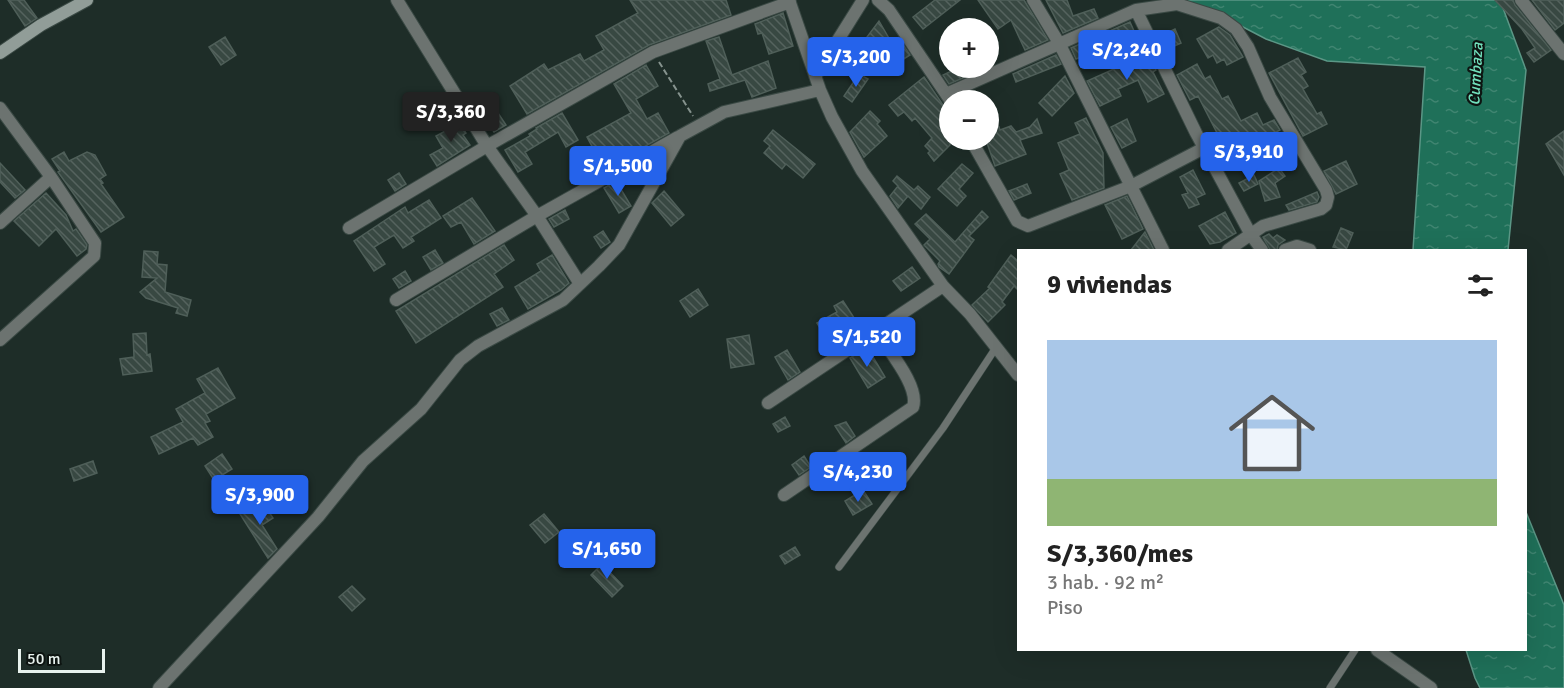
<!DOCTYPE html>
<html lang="es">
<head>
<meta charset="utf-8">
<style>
	:root { --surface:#fff; --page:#f2f2f2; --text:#222; --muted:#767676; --accent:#2563eb }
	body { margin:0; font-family:Signika,sans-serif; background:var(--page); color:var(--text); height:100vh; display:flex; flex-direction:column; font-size:22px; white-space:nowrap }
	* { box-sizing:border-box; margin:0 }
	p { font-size:20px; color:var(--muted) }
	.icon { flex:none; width:33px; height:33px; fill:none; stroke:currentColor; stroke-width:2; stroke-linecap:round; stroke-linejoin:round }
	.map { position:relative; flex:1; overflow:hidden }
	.sheet { position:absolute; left:1017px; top:249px; width:510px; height:402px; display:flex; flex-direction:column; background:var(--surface); border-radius:0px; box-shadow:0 6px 24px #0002 }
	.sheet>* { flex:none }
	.controls { position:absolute; left:939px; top:18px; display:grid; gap:12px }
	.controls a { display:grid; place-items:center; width:60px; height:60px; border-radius:50%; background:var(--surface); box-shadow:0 6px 24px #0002; font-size:30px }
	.scale { position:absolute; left:18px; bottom:15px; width:87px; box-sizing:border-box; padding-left:6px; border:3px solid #e8f2ee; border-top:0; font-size:16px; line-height:21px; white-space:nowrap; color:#e8f2ee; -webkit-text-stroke:4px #0d1411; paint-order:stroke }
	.price { position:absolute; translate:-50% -51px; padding:0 14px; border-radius:6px; background:var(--accent); color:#fff; font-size:20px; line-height:39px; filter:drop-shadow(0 2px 3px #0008) }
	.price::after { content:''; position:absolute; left:50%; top:36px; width:18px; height:14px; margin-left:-9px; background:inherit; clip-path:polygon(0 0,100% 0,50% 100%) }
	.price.current { background:#222; color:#fff }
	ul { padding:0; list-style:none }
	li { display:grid; align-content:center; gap:12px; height:318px; padding:0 30px }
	li span { display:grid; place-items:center; height:186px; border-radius:0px; color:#555 }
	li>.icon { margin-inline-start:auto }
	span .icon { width:108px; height:108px; fill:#fffc; stroke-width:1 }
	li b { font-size:26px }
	h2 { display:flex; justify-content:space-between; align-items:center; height:72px; padding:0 30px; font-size:26px }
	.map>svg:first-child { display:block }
</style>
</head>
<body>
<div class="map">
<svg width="1564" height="688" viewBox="0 0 1564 688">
	<defs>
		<pattern id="water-ripples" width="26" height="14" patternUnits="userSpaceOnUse" patternTransform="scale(1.5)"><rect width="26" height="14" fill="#1f7059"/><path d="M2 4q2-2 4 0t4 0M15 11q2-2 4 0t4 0" fill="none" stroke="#408571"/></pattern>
		<pattern id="building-back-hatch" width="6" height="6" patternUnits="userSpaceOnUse" patternTransform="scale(1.5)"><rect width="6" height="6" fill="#384842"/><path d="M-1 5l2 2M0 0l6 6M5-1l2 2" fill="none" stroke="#55635e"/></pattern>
	</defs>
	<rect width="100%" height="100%" fill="#1e2d28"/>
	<path fill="url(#water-ripples)" stroke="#5b9786" stroke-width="1.5" d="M1183,0H1500L1526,70L1508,250H1413L1425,67L1327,61L1266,39L1220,15Z
		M1526,512L1564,605V688H1480L1475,678L1466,650H1526Z"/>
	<path fill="url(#building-back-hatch)" stroke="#4f5f59" stroke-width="1.5" d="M8,0H24L37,18L25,26Z
		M630,0H726L731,15L649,45L527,114L510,86L544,64L548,70L580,54L584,61L604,50L596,36L638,13Z
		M935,0H960L923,29L913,17Z
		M978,0H1024L1048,40L1025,50L1011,20L998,29Z
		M1046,0H1067L1073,16L1094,9L1098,18L1063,33Z
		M1495,0H1513L1515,5L1551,50L1534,62L1527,53L1535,48L1522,29Z
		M1532,0H1564V23L1555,30Z
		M783,13L793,46L769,54L762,33L758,34L755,24Z
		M879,21L894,47L874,58L864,41Z
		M1130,22L1139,42L1093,60L1091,53L1076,59L1071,48Z
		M1219,27L1230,35L1243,57L1227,65L1224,59L1217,63L1213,55L1208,58L1197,39Z
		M1175,29L1181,43L1165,50L1158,37Z
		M225,37L236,55L221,65L209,47Z
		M719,37L732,75L768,61L776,88L752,97L745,80L710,91L708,84L720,79L706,41Z
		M902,43L910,55L899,62L891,51Z
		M1056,55L1061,64L1016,82L1013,74Z
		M1145,55L1147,59L1150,57L1156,70L1153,72L1164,94L1148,102L1138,80L1118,89L1121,96L1100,106L1087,81Z
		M1298,58L1306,72L1301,75L1308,86L1303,89L1317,114L1321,112L1327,124L1303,136L1269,73Z
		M1197,64L1205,79L1210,76L1222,99L1228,96L1241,121L1257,113L1263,125L1274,120L1280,130L1269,136L1276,149L1260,157L1248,133L1216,149L1210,137L1217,133L1198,96L1190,100L1177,75Z
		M646,65L658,86L636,99L647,119L658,113L669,133L583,181L573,164L595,152L587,137L631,113L614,84Z
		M958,68H986L949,84L943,75Z
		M859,74L868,79L852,102L844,96Z
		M1065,76L1074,93L1052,116L1039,103Z
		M924,77L943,105L950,109V145L934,161L928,153L930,151L925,146L932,138L915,118L912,121L904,112L898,116L889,105Z
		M492,104L506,125L494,132L481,112Z
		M870,111L880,121L877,124L887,136L864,157L850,132Z
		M988,112L996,128L999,127L1000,130L1011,126L1016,132L1030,127L1037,119L1042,133L1020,140L1026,154L995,166L986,140H988Z
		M562,113L578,140L566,147L558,132L525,152L532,164L518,172L505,150L530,136L529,134L537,129L536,128Z
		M456,118L466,133L463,135L470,145L437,166L430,155L443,148L436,136L449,129L447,125Z
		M1086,118L1103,153L1104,188L1072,200L1060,174L1069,170L1058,143L1080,134L1075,123Z
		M1127,119L1136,141L1122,148L1111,127Z
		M773,130L815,164L803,178L786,164L782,169L764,153L770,146L764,141Z
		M1564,131V175L1546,144Z
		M64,152L69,161L87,152L95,155L106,175L100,179L103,183L101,184L124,217L101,232L58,172L60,171L52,159Z
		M1346,161L1357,184L1336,194L1324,171Z
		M0,163L25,190L15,198L0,182Z
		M962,164L973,173L959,189L966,196L957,206L938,189Z
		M1279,168L1285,176L1275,183L1280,197L1265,201L1259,181Z
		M1193,170L1205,194L1196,198L1199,204L1189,208L1182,195L1188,193L1180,177Z
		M399,173L406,184L395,191L388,180Z
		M1254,175L1258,184L1244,191L1239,183Z
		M897,176L914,190L918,186L930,197L921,209L908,196L898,208L890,196L898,186L893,181Z
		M616,181L631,206L619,213L604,188Z
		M1027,184L1031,193L1014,200L1009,191Z
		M664,191L684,215L671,226L652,203Z
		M1317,192L1319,197L1317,202L1289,210L1286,205Z
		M46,193L66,215L73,231L76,229L87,245L86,249L77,256L56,229L39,246L14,221Z
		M1127,196L1143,229L1122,239L1105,205Z
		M472,198L495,231L474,244L461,222L451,227L443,216Z
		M429,200L441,218L411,237L414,241L403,248L394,235L374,247L385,264L374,271L354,241L405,207L408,213Z
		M565,210L569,219L554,227L549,219Z
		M982,211L988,217L969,236L974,240L949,274L939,267L938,264L940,261L924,245L930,239L915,224L926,214L955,242Z
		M1225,212L1236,233L1220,242L1210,244L1199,226Z
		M1341,228L1353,233L1346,250L1333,247Z
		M603,231L610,242L601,248L594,237Z
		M1145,232L1154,250H1131Z
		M1269,234L1273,238L1277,235L1285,240L1278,245L1277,250H1270L1263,237Z
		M504,245L514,260L494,274L503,287L416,343L396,311Z
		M435,250L443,263L431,270L423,257Z
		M144,251L158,252L157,264L167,265L165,292L191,300L187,316L176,313L178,308L146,298L140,292L157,278L142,277Z
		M552,255L569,283L561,290L528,309L515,287L541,271L537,264Z
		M1011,255L1018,261V290L1014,286L1002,302L1005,305L988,322L972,305L990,288L988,287Z
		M912,267L920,278L901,291L893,281Z
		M405,271L411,281L399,288L393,279Z
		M698,289L708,305L690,317L680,301Z
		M843,301L860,327L841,338L844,342L833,350L817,323L837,312L834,306Z
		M502,308L509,320L497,326L490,314Z
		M146,333L147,355L150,354L152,371L123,375L120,359L134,357L133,334Z
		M749,335L754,364L731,368L727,339Z
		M867,347L885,377L868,388L850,358Z
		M787,350L800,372L788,380L775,357Z
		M218,368L235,398L206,414L210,421L205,423L213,437L198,445L193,438L159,454L151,437L183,422L176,409L205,393L197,379Z
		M785,417L790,426L778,432L773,424Z
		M846,422L855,436L846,443L835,426Z
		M222,454L232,469L214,480L205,466Z
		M804,456L811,467L799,475L792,465Z
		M93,461L97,473L74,481L70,469Z
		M863,490L872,504L853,515L845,501Z
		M261,500L273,518L262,525L277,549L268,558L240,514Z
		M544,514L559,532L545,543L530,525Z
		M795,547L800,555L785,564L780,556Z
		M602,564L623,586L612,597L591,575Z
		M352,586L365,599L352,611L339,597Z"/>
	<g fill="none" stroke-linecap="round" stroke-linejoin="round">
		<g stroke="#3a4944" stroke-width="8">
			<path id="lane" d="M839,567L943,428L997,346
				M1330,688L1355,650"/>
		</g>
		<g stroke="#3a4944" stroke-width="14">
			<path id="street" d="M397,0L487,146L537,216L580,284
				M789,0L820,90L832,117L862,171L943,286L970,314L1018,375
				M878,0L889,10L950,100
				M1033,0L1059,43L1163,250
				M1521,0L1564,54
				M1136,10L1196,133L1251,235L1262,250
				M816,75L863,0
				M946,94L1136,10L1177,4L1221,18L1236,29L1248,47L1270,97L1326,190L1328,197L1326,205L1321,209L1263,226L1228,250
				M0,108L51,177L95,243L94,256L0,340
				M971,140L1017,221L1028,226L1131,186L1204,148
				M0,223L51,177
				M349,228L487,146L653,52L790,2
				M1285,250L1297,246L1310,250
				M396,300L537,216L678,137
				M768,403L943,286
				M784,495L913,407C920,386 887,349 876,330
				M1377,650L1431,688
				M159,688L318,517L363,461L421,409L460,360L478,346L563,300L599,266L619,245L680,136L724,112L820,90"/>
		</g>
		<g stroke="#3a4944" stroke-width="14">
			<path id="secondary" d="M0,53L41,25L87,0"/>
		</g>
		<path stroke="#86938e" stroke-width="2" stroke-dasharray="6 3" stroke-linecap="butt" d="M659,62L693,116"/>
		<use href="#lane" stroke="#6c7370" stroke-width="7"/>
		<use href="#street" stroke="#6c7370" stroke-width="12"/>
		<use href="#secondary" stroke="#919d98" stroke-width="12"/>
	</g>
	<g text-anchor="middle" stroke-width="4.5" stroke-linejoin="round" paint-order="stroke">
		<g font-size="16" font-style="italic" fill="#71e0bc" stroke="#0d1411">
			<text transform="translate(1475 74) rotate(-87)" y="6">Cumbaza</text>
		</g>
	</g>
</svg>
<div class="controls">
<a>+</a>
<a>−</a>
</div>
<div class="scale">50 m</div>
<b class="price" style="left:1127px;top:81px">S/2,240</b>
<b class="price" style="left:856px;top:88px">S/3,200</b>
<b class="price current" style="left:451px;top:143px">S/3,360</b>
<b class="price" style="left:1249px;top:183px">S/3,910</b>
<b class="price" style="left:618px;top:197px">S/1,500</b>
<b class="price" style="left:867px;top:368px">S/1,520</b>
<b class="price" style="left:858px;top:503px">S/4,230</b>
<b class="price" style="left:260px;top:526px">S/3,900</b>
<b class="price" style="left:607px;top:580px">S/1,650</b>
<section class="sheet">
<h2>9 viviendas<svg class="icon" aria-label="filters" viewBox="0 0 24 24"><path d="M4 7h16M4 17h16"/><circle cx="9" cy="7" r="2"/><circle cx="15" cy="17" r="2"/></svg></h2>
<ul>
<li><span style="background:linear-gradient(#a9c7e8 75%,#8fb573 0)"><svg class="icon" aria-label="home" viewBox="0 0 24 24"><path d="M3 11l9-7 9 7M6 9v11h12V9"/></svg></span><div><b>S/3,360/mes</b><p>3 hab. · 92 m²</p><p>Piso</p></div></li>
</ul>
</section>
</div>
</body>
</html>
